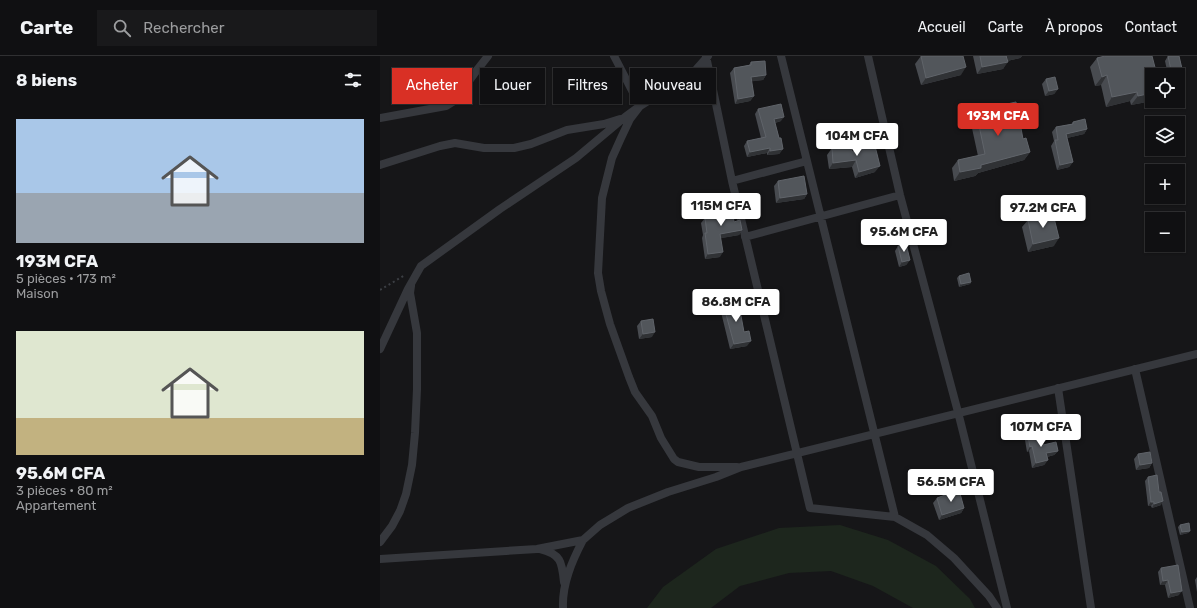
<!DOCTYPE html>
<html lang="fr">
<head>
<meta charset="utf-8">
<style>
	:root { --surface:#101012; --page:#19191b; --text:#f1f3f6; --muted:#9c9d9f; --line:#303032; --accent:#d93025 }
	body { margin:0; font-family:Rubik,sans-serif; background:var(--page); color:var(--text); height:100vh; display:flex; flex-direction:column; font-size:15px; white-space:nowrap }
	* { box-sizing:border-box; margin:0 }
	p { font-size:13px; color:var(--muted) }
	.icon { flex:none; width:22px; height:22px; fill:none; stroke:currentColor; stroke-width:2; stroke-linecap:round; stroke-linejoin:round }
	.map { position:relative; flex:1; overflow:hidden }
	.side { display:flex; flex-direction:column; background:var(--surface); width:380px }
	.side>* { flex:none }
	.banner { position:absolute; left:12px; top:12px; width:380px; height:36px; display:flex; gap:8px }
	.tools { position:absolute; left:765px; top:12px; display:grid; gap:8px }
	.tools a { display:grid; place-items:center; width:40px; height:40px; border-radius:0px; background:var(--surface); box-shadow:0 1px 3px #0004,0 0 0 1px var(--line); font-size:20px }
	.price { position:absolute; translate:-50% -34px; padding:0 9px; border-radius:4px; background:#fff; color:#222; font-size:13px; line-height:26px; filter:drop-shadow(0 1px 2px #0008) }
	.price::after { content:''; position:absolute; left:50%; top:24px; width:12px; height:9px; margin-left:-6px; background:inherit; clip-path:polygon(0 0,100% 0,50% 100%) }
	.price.active { background:var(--accent); color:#fff }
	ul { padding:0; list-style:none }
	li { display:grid; align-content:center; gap:8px; height:212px; padding:0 16px }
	li span { display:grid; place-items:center; height:124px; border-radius:0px; color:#555 }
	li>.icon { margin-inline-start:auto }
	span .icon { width:72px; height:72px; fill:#fffc; stroke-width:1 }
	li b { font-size:17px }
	h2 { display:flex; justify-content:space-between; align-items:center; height:48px; padding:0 16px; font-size:17px }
	.chip { padding:0 14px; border-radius:0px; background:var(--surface); box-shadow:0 1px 3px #0004,0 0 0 1px var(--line); font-size:14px; line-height:36px }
	.chip.active { background:var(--accent); color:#fff }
	header { display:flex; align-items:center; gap:24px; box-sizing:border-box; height:56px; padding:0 20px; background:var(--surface); border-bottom:1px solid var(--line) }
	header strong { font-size:19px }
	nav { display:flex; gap:22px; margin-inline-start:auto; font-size:14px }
	.search { width:280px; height:36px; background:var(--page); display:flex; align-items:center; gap:10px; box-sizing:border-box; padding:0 14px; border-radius:0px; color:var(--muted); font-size:15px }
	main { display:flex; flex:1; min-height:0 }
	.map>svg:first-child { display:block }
</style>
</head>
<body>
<header>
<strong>Carte</strong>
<div class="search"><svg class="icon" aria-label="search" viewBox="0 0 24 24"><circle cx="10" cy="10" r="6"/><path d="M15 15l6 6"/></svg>Rechercher</div>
<nav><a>Accueil</a><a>Carte</a><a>À propos</a><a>Contact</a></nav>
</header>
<main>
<section class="side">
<h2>8 biens<svg class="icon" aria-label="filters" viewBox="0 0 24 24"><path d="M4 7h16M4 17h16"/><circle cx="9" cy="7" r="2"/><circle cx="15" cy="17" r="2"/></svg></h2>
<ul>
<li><span style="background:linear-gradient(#a9c7e8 60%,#9aa5b1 0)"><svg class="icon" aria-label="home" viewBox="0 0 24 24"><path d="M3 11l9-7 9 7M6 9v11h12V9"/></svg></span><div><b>193M CFA</b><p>5 pièces · 173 m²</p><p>Maison</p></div></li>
<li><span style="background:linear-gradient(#dfe7d0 70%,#c2b280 0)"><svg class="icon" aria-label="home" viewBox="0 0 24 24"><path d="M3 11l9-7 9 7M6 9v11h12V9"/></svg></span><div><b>95.6M CFA</b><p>3 pièces · 80 m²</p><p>Appartement</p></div></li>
</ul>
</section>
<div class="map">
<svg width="817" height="552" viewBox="0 0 817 552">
	<rect width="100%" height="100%" fill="#161618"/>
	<path fill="#1d261d" d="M460,469L508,484L556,510L590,543L595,552H533L493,530L451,515L409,517L360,530L331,552H267L283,531L336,493L399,472Z"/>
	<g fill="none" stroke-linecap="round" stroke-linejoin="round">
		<path stroke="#3c3f44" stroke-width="2" stroke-dasharray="2 3" stroke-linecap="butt" d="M0,234L25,219"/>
		<path stroke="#36383d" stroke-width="8" d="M326,0L352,125L430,452L515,461L547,479L574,502L609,540L617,552
			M328,0L314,16L260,50L250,63L241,82L232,102L222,142L218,217L221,235L230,268L249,321L255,336L272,360L281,382L294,403L298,406L319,411H357
			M401,0L515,461
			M488,0L520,139L578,356L627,552
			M0,62L66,50L74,45L97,14L108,0
			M0,109L60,90L75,87L104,92H134L151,88L187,74L224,68L240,63
			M352,125L427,105
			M365,181L520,139
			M0,293L28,233L41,210L120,153L196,102L245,61L260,50L234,0
			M755,313L810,552
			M678,332L711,552
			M0,486L12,470L20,455L26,438L32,409L35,377L37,333V277L30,237L31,230
			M160,493C181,498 182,506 184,526
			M0,503L157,493L203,484L220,469L248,452L288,436L336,421L361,411L817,298
			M183,552C182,528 192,505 203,484"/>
	</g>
	<path fill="#484b50" d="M541,0L581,19L541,29L535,8Z
		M593,0H642L640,2L627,5L623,13L597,18Z
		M788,0H799L803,17L799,22H798V19H788L785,5Z
		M717,2L772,45L751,49L750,45L726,51L721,29L715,30L710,11Z
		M371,6L386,19L383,24L371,25L374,40L370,45L355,48L350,17L354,12L369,9Z
		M666,23L678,33L674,38L665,40L662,28Z
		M378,53L401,65L395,67L399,82L403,93L399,98L387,99V97L367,101L364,90L367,85L381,82L375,58Z
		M596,55L643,83L650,96L644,104L598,117L595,120L574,125L572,112L578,104L598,100L590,63Z
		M693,66L707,73L704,78L687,82L693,106L689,111L677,114L671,90L674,85L672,76L676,71L692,68Z
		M771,69H772V87L770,88L767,74Z
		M452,92L472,96L495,116L475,122L472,111L449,113L447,99Z
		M398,125L427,138L424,143L396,147L394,130Z
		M339,145L354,166L362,174L359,179L341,182L340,201L325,203L322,182L323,179L321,167L325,162L337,160L336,150Z
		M648,164L674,190L648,196L642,171Z
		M518,190L530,204L526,209L519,211L515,195Z
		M579,220L591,226L590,228L579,231L577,222Z
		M343,247L364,276L367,290L350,293L340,252Z
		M261,265L272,281L259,283L257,270Z
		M648,380L663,389L678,395L674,399L667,401L668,404L664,409L652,412L649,395L647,396L645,384Z
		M758,398L772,407L769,412L756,414L754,403Z
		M768,421L781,449L772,452L771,450H768L765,425Z
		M557,442L584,452L581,457L559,464L553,447Z
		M800,469L810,475L808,477L800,479L798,471Z
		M781,512L799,539L788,542L785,529H780L778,516Z
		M817,521V536L815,524Z"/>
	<path fill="#303235" d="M626,0H642L640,2L627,5L628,6L623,13L597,18L602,11Z
		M586,11L581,19L541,29L546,22Z
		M803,17L799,22H798V19H793Z
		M386,19L383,24L367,26L371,21Z
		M727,19L721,29L715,30L722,21Z
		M678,33L674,38L665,40L669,35Z
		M757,36L750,45L726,51L732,41Z
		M772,37V45L751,49L758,40Z
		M374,40L370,45L355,48L358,43Z
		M404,61L401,65L391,68L394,63Z
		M707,73L704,78L683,83L686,78Z
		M390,92L387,97L367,101L370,96Z
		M403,93L399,98L387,99L390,95Z
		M650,96L644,104L598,117L595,120L574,125L580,116L601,109Z
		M476,104L472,111L449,113L453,107Z
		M693,106L689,111L677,114L680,109Z
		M500,110L495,116L475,122L479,116Z
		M427,138L424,143L396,147L400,142Z
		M362,174L359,179L337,183L340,178Z
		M679,182L674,190L648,196L653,188Z
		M343,196L340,201L325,203L328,198Z
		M530,204L526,209L519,211L522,206Z
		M591,226L590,228L579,231L581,228Z
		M275,276L272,281L259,283L263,278Z
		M371,285L367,290L350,293L354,288Z
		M652,390L649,395L647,396L650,391Z
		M678,395L674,399L663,402L666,397Z
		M668,404L664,409L652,412L656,407Z
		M772,407L769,412L756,414L760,409Z
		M783,445L781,449L772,452L774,448Z
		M771,446H774L771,450H768Z
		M584,452L581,457L559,464L562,459Z
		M810,475L808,477L800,479L802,476Z
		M788,524L785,529H780L783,525Z
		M802,535L799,539L788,542L791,537Z"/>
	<path fill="#52565b" stroke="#60646a" d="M541,0H583L586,11L546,22Z
		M600,0H627H626L628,6L602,11Z
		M725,0H772L777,19H772V37L758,40L757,36L732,41L727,19L722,21L717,2Z
		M788,0H799L803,17L792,19Z
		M385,5L386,19L371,21L374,40L358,43L354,12L371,9V6Z
		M675,21L678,33L669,35L666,23Z
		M636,46L643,83L646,82L650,96L601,109V112L580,116L578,104L605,98L596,55Z
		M401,48L404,61L394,63L399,82H401L403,93L390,95V92L370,96L367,85L386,81L378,53Z
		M705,63L707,73L686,78L693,106L680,109L675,84H678L676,71L693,68V66Z
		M786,65V67H779Z
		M471,90L472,96L495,90L500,110L479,116L476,104L453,107L452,92Z
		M424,120L427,138L400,142L398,125Z
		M351,143L354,166L360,164L362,174L340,178L343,196L328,198L325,177H327L325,162L341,160L339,145Z
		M673,158L679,182L653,188L648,164Z
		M526,188L530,204L522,206L518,190Z
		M589,217L591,226L581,228L579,220Z
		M358,244L364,276L369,275L371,285L354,288L343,247Z
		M273,263L275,276L263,278L261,265Z
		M661,378L663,389L676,386L678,395L666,397L668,404L656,407L652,390L650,391L648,380Z
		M770,396L772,407L760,409L758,398Z
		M777,419L779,436H781L783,445L774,448V446H771L768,421Z
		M579,434L584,452L562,459L557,442Z
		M809,467L810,475L802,476L800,469Z
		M798,509L802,535L791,537L788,524L783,525L781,512Z"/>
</svg>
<div class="tools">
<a><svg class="icon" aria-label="locate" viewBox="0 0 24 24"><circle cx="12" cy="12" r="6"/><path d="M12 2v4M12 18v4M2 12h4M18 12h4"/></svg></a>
<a><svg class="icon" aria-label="layers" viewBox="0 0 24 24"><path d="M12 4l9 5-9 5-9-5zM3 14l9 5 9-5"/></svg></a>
<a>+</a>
<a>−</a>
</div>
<b class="price active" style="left:618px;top:81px">193M CFA</b>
<b class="price" style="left:477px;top:101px">104M CFA</b>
<b class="price" style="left:341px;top:171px">115M CFA</b>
<b class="price" style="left:663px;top:173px">97.2M CFA</b>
<b class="price" style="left:524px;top:197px">95.6M CFA</b>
<b class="price" style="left:356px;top:267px">86.8M CFA</b>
<b class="price" style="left:661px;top:392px">107M CFA</b>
<b class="price" style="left:571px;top:447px">56.5M CFA</b>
<div class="banner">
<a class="chip active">Acheter</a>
<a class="chip">Louer</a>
<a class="chip">Filtres</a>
<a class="chip">Nouveau</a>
</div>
</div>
</main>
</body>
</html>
